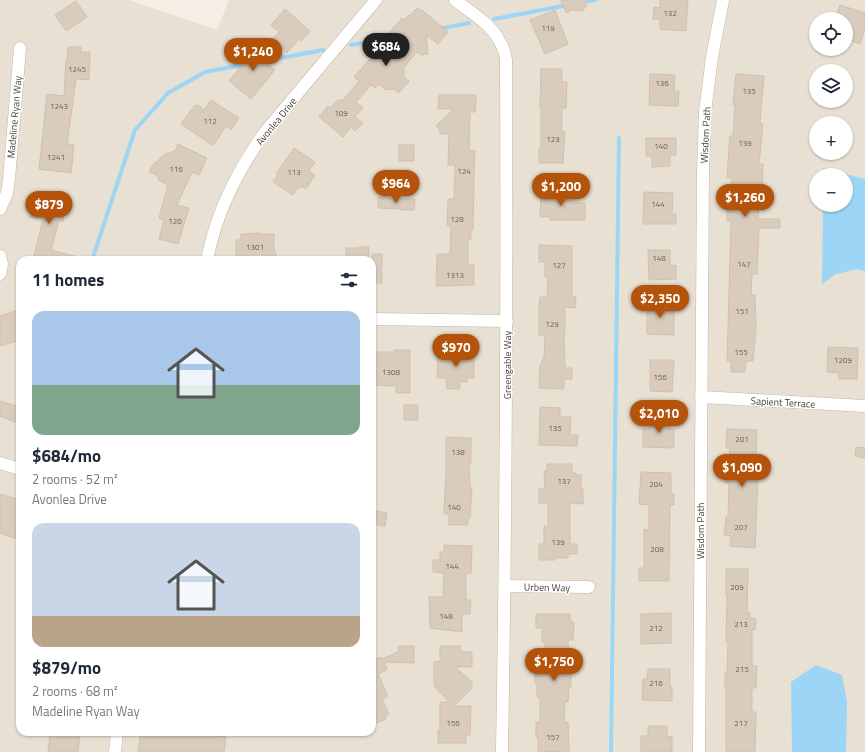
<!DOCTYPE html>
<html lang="en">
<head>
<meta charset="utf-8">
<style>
	:root { --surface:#fff; --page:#f6f6f7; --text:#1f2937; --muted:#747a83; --accent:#b45309 }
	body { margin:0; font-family:"Titillium Web",sans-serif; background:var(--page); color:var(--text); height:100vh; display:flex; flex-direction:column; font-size:15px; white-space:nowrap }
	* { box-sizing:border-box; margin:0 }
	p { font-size:13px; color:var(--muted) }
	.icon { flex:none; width:22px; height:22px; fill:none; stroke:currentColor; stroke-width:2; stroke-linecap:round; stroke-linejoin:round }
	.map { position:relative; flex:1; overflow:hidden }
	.sheet { position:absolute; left:16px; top:256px; width:360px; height:480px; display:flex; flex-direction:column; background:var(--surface); border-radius:12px; box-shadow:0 1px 3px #0004 }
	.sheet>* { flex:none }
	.controls { position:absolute; left:809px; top:12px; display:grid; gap:8px }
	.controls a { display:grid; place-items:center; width:44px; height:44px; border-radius:50%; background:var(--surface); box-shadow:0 1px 3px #0004; font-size:20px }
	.price { position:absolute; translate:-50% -34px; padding:0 9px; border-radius:14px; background:var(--accent); color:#fff; font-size:13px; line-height:26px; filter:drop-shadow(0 1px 2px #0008) }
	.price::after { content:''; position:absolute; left:50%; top:24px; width:12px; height:9px; margin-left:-6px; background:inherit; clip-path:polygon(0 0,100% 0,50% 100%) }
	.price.selected { background:#222; color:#fff }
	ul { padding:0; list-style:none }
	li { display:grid; align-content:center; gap:8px; height:212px; padding:0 16px }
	li span { display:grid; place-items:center; height:124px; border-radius:12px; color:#555 }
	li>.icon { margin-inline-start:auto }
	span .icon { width:72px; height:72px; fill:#fffc; stroke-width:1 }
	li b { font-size:17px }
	h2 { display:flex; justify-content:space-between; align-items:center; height:48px; padding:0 16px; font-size:17px }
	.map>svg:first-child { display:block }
</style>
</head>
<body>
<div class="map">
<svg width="865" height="752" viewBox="0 0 865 752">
	<rect width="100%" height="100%" fill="#f4eee4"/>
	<path fill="#e8e0d2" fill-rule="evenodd" d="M0,0H129L217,30L229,0H865V752H0ZM816,19H846V49H816ZM816,71H846V101H816ZM816,123H846V153H816ZM816,175H846V205H816ZM20,260H372V732H20Z"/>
	<path fill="#9cd5f5" d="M823,168L865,179V271L858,269L836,274L822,284L823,205H846V175H823Z
		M816,665L842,675L847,702L846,752H792L791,682Z"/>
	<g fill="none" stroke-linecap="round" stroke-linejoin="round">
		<path stroke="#9cd5f5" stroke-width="4" d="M583,2L595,0
			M494,19L568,5
			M438,29L469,23
			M351,45L390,38
			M259,62L323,50
			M92,260L135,130L168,93L205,72L247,64
			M611,752L619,138"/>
	</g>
	<path fill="#d9ccbc" stroke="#d1c1ac" d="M561,0H587L585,8L582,11L572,10L566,13Z
		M660,0H688L686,31L660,29V19H653L654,7L660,8Z
		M76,1L87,17L66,31L55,15Z
		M840,5L865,13V28L860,44L846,39V19H835Z
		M417,8L421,11L422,10L448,32L438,44L426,35L428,54L421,55L417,52L404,67V77L409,81L399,93L394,89L386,90L379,84L375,88L371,85L356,102L363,108L355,117L363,123L355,131L351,127L343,137L319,117L328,106L330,108L338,100H343L359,81L354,77L378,50L377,49L388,34L402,18L404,20L409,15L410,16Z
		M285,9L310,31L301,41L299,39L287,53L272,40L279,32L271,25Z
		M555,10L568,44L545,54L530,20Z
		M257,42L268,51L261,59L275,70L251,99L229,81L252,52L250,51Z
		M68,47H81V52H90L89,80L76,79L67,144L74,145L71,173L39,169L47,94L64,96L66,60H67Z
		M541,69H562V82H567L566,108H562V131L565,132L563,163H539V148H541V108H540Z
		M650,74L675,75L674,91H679L678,106L649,105Z
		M736,74L764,76L760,123L763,124L759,164H763L762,196H759L758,219H780V228H759L757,274H752L751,295H755L756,328L753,361H746L745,372H731V361H727L731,221H727V209H732V178H727L728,161L730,136H733L735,105H733Z
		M439,95H476L475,112H470L469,150L475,151L474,177L473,230H471V239H468V265H474V285L436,286L437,254H450L451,226H447L448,199H454L455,165H448L449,134H440V130L436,126L454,109H438Z
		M211,100L239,118L231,130L226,126L215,143L214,142L212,145L181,124L194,106L198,105L204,110Z
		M646,138H676V155H670V166L652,167V156H646Z
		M178,144L207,158L199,175L192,172L177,205L189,208L178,244L159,239L164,220L159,218L168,185L158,180L159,178L157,177L158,176L149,172L152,166L165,154L175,151Z
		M399,145H414V161H399Z
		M294,148L315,162L309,171L315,175L306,189L302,186L300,188L298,187L293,195L273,182L278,175L276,174Z
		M39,191L66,194L63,221H59L51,250L75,256V260H33L43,219L31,217L33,204L37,205Z
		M541,192H559V194H567V200H574V203H585V220H550V217H540Z
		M644,192L673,193L672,214H676V224H643Z
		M378,197H389V199H415L414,210H401V209L378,208Z
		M260,233V234H274V250L278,260H236V240H241V234Z
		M539,245L572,246V297H576L575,308L565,307V334H564L565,368H572V379H564V389L539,388L540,365L544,358L545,335H539V305L540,297H547L548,277H545V262H539Z
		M359,247H369V260H346V248H359Z
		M648,250H670V266L676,265V279L649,280Z
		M372,254H382V283H372Z
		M647,303L674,304V335L647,334Z
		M18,310L20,315V340L0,346V316Z
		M828,347L858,348L857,379H839V373L827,372Z
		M394,350H410V393H396V386L372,385V354H374V352H394Z
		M460,350H474V378H467V382H460V389H447L446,378H437L438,355L446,356V352H460Z
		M650,360H674L672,392L650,391Z
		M0,401L20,407V424L0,416Z
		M404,405H418V420H404Z
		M540,407L560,408V417H571L570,435H578L577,446L539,445Z
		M650,416L669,417V429L674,430V448L643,447V429H649Z
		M727,429L757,430L755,481H758L755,548L730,546L731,536L724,535L726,517H728L729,483H725L726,470H729L730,448H726Z
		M446,437L471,438V463H469L470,488H472L470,518H468V525H449V514H444L446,470Z
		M856,447L865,448V458L855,456Z
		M547,464H572V473H576V475H581V489H583V504L570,503V544H577V554H568V558H555V560H539V544H544V526H548V503H539V489H545L544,471H547Z
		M641,472L671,473V494H674V505H670L669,581H639V568H644V529L649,530V505L639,504Z
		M0,494L20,500V540L0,533Z
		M372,510L387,513L385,526L372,524Z
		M444,545L472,546L471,574L466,573V600H471L470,614H462V632L430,628L429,597H443L444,573L433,572V560H440V552H444Z
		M726,569H748L747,613H750V618L756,619L755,630H752V666H757L756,688H752V712H756L755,752H726V687H725V673H727L728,643L726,642L727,595H726Z
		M671,613V643L641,644V614Z
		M536,614H570V620L574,623L573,640H568L569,669H571V687H569L568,702H565L564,722H568L569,751L538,752V737H536V722H540V698L537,697V683H535V668H545V642H542V628H536Z
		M399,646H414V663L384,662L387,670L378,674L388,696L382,699L389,714L385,716L386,719L372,725V661L381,657L382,659L398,652Z
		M440,646H461V652H472V667H455L472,682V688L454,706H471L470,735H466V743H438V730H440V702H449L434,686V662L440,661Z
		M648,669H670V687H672V701L642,700L643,679H647Z
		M648,726H667V737L672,736V752H641V736H648Z
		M50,732H80L78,752H48Z
		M141,732H191L226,737L224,752H138Z"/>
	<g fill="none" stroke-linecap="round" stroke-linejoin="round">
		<g stroke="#c0b6a6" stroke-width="13">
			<path id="minor" d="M455,0C470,12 490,23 499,40C503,46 505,53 506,60C507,291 506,521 502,752
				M0,209L7,193L9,179L20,48
				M0,256L2,264L0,274
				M207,260C216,213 237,171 265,132L376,0
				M372,319L507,321
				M701,397L865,406
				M0,463L20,469
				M505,586L589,587
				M115,752L117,732
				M699,752L703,172L705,112L712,57L723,0"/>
		</g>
		<use href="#minor" stroke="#fff" stroke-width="12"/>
	</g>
	<g text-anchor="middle" stroke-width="3" stroke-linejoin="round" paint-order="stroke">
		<g font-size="8" fill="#6b6256">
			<text x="670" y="16">132</text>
			<text x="548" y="31">119</text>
			<text x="77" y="72">1245</text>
			<text x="662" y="86">136</text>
			<text x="749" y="94">135</text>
			<text x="59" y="109">1243</text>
			<text x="341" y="116">109</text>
			<text x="210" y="124">112</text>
			<text x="553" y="142">123</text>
			<text x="745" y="146">139</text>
			<text x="661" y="149">140</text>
			<text x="56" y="160">1241</text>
			<text x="176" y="172">116</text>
			<text x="464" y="174">124</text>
			<text x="294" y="175">113</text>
			<text x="658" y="207">144</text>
			<text x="457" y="222">128</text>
			<text x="175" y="224">120</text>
			<text x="255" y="250">1301</text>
			<text x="659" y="261">148</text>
			<text x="744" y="267">147</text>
			<text x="559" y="268">127</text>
			<text x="455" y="278">1313</text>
			<text x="742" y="314">151</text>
			<text x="552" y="327">129</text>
			<text x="741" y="355">155</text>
			<text x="843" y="363">1209</text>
			<text x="391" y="375">1308</text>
			<text x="660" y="380">156</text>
			<text x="555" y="431">135</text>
			<text x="742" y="442">201</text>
			<text x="458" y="455">138</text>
			<text x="564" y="484">137</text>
			<text x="656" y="487">204</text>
			<text x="454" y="510">140</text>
			<text x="741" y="530">207</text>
			<text x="558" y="545">139</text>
			<text x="657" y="552">208</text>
			<text x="452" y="569">144</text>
			<text x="737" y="590">209</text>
			<text x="446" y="619">148</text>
			<text x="741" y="627">213</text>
			<text x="656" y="631">212</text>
			<text x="742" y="672">215</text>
			<text x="656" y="686">216</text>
			<text x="453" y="726">156</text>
			<text x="741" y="726">217</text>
			<text x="553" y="740">157</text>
		</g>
		<g font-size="10" fill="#463e34" stroke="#fff">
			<text transform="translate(14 117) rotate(-85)" y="4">Madeline Ryan Way</text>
			<text transform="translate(276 121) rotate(-51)" y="4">Avonlea Drive</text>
			<text transform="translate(705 135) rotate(-87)" y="4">Wisdom Path</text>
			<text transform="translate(507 365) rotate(-90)" y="4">Greengable Way</text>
			<text transform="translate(783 402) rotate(3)" y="4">Sapient Terrace</text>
			<text transform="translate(700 531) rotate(-90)" y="4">Wisdom Path</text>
			<text transform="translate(547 587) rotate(1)" y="4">Urben Way</text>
		</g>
	</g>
</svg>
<div class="controls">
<a><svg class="icon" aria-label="locate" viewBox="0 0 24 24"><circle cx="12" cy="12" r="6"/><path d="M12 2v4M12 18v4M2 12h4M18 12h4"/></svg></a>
<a><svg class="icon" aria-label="layers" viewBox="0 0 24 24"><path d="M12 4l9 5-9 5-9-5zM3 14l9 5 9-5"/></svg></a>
<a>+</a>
<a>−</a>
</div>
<b class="price selected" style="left:386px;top:67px">$684</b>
<b class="price" style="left:253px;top:72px">$1,240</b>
<b class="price" style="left:396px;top:204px">$964</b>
<b class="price" style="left:561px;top:207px">$1,200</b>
<b class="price" style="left:745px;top:218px">$1,260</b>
<b class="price" style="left:49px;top:225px">$879</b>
<b class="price" style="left:660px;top:319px">$2,350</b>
<b class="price" style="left:456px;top:368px">$970</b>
<b class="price" style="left:659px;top:434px">$2,010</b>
<b class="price" style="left:742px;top:488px">$1,090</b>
<b class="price" style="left:554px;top:682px">$1,750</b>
<section class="sheet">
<h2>11 homes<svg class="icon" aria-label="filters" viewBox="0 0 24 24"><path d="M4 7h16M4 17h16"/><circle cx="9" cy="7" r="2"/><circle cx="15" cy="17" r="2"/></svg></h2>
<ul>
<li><span style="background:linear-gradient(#a9c7e8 60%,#7fa58c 0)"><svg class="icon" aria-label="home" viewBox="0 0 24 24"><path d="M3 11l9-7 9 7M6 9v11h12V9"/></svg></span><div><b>$684/mo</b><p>2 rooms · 52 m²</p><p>Avonlea Drive</p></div></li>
<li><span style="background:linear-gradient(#c9d6e8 75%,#b9a48a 0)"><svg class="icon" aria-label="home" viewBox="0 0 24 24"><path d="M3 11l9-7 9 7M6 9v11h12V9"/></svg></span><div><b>$879/mo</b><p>2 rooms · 68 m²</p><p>Madeline Ryan Way</p></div></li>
</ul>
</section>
</div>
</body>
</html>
